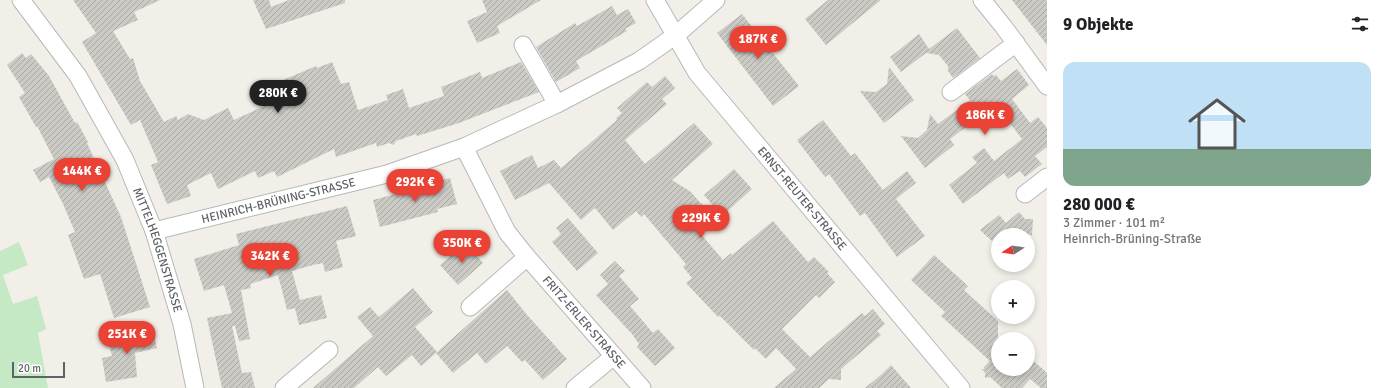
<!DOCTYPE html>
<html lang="de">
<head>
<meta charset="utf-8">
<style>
	:root { --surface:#fff; --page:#f6f6f6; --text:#202124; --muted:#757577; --accent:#ea4335 }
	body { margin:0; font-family:Signika,sans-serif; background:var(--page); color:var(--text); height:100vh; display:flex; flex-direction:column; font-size:15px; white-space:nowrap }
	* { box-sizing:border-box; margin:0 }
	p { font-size:13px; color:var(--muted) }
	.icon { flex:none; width:22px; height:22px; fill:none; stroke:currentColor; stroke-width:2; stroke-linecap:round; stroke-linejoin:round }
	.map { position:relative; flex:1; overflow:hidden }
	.side { display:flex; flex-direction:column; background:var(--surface); width:340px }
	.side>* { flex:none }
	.needle { width:26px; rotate:258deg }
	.tools { position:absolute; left:991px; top:228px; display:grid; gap:8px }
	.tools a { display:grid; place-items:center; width:44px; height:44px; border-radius:50%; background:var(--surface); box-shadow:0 2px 6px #0003; font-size:20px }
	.scale { position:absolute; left:12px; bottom:10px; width:53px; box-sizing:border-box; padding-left:4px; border:2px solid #5f6368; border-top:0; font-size:11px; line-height:14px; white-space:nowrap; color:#5f6368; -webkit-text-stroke:3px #fff; paint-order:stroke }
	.price { position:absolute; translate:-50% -34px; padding:0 9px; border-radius:14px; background:var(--accent); color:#fff; font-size:13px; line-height:26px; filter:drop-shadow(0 1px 2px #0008) }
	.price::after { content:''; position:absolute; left:50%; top:24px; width:12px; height:9px; margin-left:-6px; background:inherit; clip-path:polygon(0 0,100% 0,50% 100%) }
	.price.selected { background:#222; color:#fff }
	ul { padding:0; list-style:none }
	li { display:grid; align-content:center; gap:8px; height:212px; padding:0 16px }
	li span { display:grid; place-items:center; height:124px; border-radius:12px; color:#555 }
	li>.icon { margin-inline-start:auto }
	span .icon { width:72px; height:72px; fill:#fffc; stroke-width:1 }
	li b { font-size:17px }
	h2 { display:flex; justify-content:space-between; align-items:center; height:48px; padding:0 16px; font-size:17px }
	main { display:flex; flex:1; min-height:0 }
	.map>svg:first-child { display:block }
</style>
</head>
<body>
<main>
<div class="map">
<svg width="1047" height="388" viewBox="0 0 1047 388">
	<defs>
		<pattern id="building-hatch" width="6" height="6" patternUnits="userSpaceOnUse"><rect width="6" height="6" fill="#cccac5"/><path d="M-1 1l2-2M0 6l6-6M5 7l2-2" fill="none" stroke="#a9a8a4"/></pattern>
	</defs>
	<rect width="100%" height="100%" fill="#f1efe8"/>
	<path fill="#c5e8c5" d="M19,242L28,265L3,275L13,304L37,296L46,329L38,333L48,388H0V251Z"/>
	<path fill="url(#building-hatch)" d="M73,0H160L134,12L138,20L113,31L130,59L133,58L140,81L164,122L176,116L178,120L188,114L204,120L228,108L234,120L268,104L262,89L316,66L317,68L332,62L341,84L349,82L358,110L388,100L386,95L403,89L409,108L444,96L441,87L480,72L482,78L521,62L539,92L459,123L417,136L416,134L396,141L394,145L389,143L377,147L376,143L336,157L334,149L277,177L274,171L258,178L255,171L218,189L211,173L187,185L191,196L167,204L151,165L158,162L140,120L131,125L82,42L96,33Z
		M253,0H269L271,7L289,0H345V3L266,29Z
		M482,0H541L497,26L500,33L477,43L467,21L487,12Z
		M828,0H881L826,45L805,19Z
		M1012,0H1047V45Z
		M612,6L617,15L628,9L636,23L625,29L627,31L576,61L580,68L556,82L536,47L575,23L577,26Z
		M742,14L799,86L773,106L717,33Z
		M957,28L980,58L953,78L948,71V66L939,55L926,53L901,72L890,57L919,34L929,49Z
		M22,53L26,58L31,54L49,76L75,123L77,122L88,142L87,143L121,217L150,307L114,318L100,274L84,279L68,235L75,232L63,204L49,177L40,182L33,170L54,159L37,126L36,127L19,97L25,93L7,65Z
		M889,67L914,100L884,123L860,91L876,92L887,84Z
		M1017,69L1029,85L1012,99L1030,123L1038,117L1047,128V147L1035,156L1042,164L1025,177L1020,171L1008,179L1004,173L963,204L949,185L977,163L972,157L984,148L994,161L1022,139L999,109L985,119L982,115L950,139L954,145L925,168L901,136L918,138L927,130L930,114L938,124L970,100L965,94L992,74L993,76L996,75L1001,81Z
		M665,76L675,88L662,99L667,104L625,140L645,164L694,123L713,144L672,180L691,192L704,207L689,220L723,260L731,253L732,255L773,221L808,262L814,257L829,272L827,273L835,282L819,298L816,295L782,329L810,357L862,313L865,316L873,309L885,324L877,331L881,335L841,369V380L829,379L819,388H774L796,369L776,348L766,359L755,348L754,350L720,316L718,317L686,283L692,278L683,267L686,264L644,214L641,217L636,211L613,230L595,208L581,220L549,183L515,200L500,171L532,155L538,168L554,160L561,168L617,120L616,118L622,113L617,108L647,82L652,87Z
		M823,120L851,156L855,153L883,190L907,171L916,183L896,199L925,236L897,257L865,213L860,216L829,174L825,177L797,140Z
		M734,169L752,189L722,216L704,195Z
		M450,178L457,204L437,209L438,212L380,227L373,200L429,185L428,184Z
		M347,206L356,236L336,241L343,267L325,272L323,263L313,265V264V265L292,271L300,300L321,295L327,318L299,325L295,308L287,310L278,275L250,284L251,288L241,290L250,339L239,341L235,326H232L242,373L251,372L255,388H222L207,318L232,313L224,285L204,291L194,259L239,245L236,234Z
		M1019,212L1025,219H1033L1032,235H998L992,241L980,230L999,215L1006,223Z
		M568,218L598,253L577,271L552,242L561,234L556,228Z
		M466,243L483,263L458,285L440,265Z
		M934,255L968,286L964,290L998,321V369H1028V356L1047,373V388H1041L1030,379L1022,388H1002L990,377L985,378V372L981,369H984V367L990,361L941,316L945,312L911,280Z
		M615,261L625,271L619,276L639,299L630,306L653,333L658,329L675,348L655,366L637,347L639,344L632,334L596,295L608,284L600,275Z
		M413,288L433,312L415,327L437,352L421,366L412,355L386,376L378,367L354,388H313L373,336L357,317L370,307L379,317Z
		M507,290L527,315L567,359L543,380L525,360L522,362L507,346L486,364L477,353L453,373L436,353Z
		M153,330L157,348L135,353L137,377L106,382L102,358L112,356L108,340Z
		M891,365L911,388H865L882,374Z"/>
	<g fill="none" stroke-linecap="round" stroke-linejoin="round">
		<g stroke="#b5b8bc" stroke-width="19">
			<g id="minor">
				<path id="s1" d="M21,0L78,76L125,160L154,231L182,324L195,388"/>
				<path id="s2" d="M655,0L697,73L961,388"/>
				<path d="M982,0L1003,26L1047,86"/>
				<path d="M523,45L557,104"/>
				<path d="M951,92L1016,43"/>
				<path id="s3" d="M464,147L507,232L527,257L642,388"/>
				<path d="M1025,194L1047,177"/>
				<path id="s4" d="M154,231L387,174L464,147L557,104L639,61L676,35L716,0"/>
				<path d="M470,307L527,257"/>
				<path d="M284,388L329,350"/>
				<path d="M575,388L614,356"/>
			</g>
		</g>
		<use href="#minor" stroke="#fff" stroke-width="17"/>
	</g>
	<g text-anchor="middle" stroke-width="3" stroke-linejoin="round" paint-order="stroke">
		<g font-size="12" fill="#5f6368" stroke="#fff">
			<text dy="4" stroke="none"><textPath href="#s2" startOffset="248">ERNST-REUTER-STRASSE</textPath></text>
			<text dy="4" stroke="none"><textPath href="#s4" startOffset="128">HEINRICH-BRÜNING-STRASSE</textPath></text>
			<text dy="4" stroke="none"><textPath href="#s1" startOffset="287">MITTELHEGGENSTRASSE</textPath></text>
			<text dy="4" stroke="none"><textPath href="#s3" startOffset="214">FRITZ-ERLER-STRASSE</textPath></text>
		</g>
	</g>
</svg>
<div class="tools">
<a><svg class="needle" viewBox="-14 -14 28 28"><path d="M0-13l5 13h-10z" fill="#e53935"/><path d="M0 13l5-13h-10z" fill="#757577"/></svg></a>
<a>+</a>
<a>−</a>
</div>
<div class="scale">20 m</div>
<b class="price" style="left:758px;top:60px">187K €</b>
<b class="price selected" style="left:278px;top:114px">280K €</b>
<b class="price" style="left:985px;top:136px">186K €</b>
<b class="price" style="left:82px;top:192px">144K €</b>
<b class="price" style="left:415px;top:203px">292K €</b>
<b class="price" style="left:701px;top:239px">229K €</b>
<b class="price" style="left:462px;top:264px">350K €</b>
<b class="price" style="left:270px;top:277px">342K €</b>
<b class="price" style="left:127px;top:355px">251K €</b>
</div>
<section class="side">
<h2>9 Objekte<svg class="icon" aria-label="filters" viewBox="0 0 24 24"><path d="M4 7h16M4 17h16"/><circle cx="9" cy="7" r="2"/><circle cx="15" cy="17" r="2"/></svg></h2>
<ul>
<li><span style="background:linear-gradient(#bfe0f5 70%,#7fa58c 0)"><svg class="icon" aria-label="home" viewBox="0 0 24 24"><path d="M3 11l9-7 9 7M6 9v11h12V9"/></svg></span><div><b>280 000 €</b><p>3 Zimmer · 101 m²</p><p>Heinrich-Brüning-Straße</p></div></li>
</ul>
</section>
</main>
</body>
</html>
